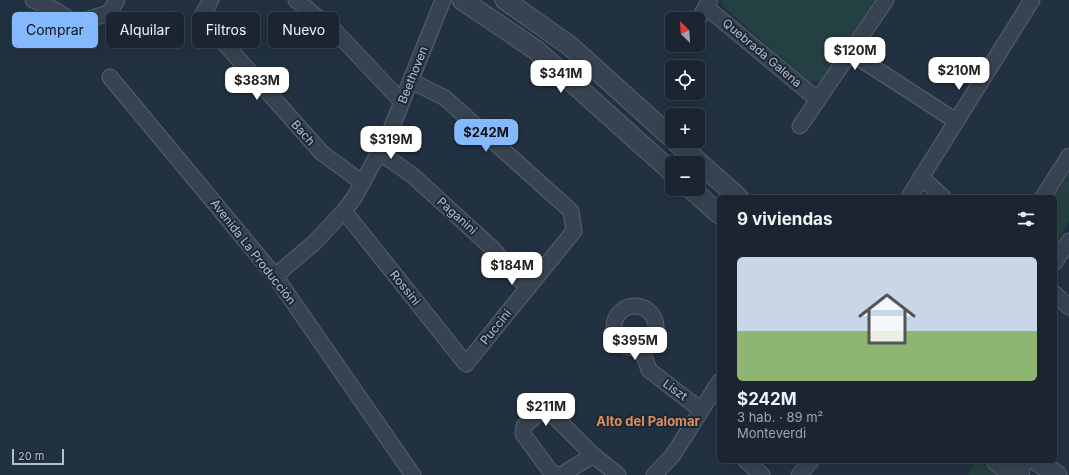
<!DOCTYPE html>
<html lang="es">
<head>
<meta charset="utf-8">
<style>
	:root { --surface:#1a2531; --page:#232d39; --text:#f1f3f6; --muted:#9fa5ab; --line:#38424d; --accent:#85b9ff }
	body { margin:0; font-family:Inter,sans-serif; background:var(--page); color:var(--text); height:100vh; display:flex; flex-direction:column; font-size:15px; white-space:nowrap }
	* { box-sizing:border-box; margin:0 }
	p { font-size:13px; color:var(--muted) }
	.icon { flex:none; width:22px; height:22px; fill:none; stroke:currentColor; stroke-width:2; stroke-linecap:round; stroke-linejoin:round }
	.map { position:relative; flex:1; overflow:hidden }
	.panel { position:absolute; left:717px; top:195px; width:340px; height:268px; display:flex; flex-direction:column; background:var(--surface); border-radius:6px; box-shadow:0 4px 16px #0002,0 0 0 1px var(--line) }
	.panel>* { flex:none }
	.top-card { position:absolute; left:12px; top:12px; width:380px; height:36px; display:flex; gap:8px }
	.needle { width:26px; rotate:335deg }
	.controls { position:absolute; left:665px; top:12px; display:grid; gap:8px }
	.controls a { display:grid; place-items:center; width:40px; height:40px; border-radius:6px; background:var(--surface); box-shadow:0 4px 16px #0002,0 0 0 1px var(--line); font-size:20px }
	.scale { position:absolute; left:12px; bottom:10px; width:52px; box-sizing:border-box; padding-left:4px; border:2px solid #b3becc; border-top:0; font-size:11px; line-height:14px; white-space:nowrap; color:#b3becc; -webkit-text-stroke:3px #1c2836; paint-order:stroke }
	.price { position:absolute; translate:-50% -34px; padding:0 9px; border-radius:8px; background:#fff; color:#222; font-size:13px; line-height:26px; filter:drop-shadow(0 1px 2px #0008) }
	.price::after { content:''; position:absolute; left:50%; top:24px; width:12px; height:9px; margin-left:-6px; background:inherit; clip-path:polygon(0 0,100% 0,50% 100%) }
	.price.selected { background:var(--accent); color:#111 }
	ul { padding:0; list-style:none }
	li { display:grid; align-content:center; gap:8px; height:212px; padding:0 20px }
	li+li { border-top:1px solid var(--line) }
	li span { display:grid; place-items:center; height:124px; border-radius:6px; color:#555 }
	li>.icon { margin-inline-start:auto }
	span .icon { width:72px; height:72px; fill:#fffc; stroke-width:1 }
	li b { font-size:17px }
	h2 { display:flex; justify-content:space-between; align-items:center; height:48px; padding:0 20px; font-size:17px }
	.chip { padding:0 14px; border-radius:6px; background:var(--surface); box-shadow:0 4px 16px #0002,0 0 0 1px var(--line); font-size:14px; line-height:36px }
	.chip.selected { background:var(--accent); color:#111 }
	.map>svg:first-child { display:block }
</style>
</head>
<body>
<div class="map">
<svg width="1069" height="475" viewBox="0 0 1069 475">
	<rect width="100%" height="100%" fill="#223141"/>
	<path fill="#244042" d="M721,0H875L822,81L809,82L722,5Z
		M1069,173V221L1055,243V197H1054Z
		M976,461H978L999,475H968Z"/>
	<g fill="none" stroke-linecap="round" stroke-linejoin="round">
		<g stroke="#55616f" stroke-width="17">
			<path id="minor" d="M33,0L57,11L75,23L109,13L117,0
				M211,0L201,17L322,153L363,183
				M296,0L336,32L402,102
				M706,7L818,100
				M698,20L710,0
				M851,53L956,121
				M110,77L275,276L413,475
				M800,126L886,0
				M379,152L412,175L492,248L528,288
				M921,177L943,197
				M909,197L1032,0
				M1043,197L1069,156
				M344,211L466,364L574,231L571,211L445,98L411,81
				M1055,262L1069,241
				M275,276L314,243L344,211L354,198L389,134L443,0
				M1055,294L1069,307
				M614 327a21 21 0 1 1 42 0a21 21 0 1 1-42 0Z
				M641,347L649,370L701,410
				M746,461L762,475
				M557,475L551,472L523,434L524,426L540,412H546L554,416L593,455L618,475
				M557,475L563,474L593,455
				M654,475L673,455L719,382
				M799,475L811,461
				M1021,475L1024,461"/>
		</g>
		<g stroke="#55616f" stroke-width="21">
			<path id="tertiary" d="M462,0L536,50L672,172
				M505,0L570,46L672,138
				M675,141L738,197
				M691,189L719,214
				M996,461L1014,475
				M1037,461L1057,475"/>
		</g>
		<use href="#minor" stroke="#374351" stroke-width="15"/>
		<use href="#tertiary" stroke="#374351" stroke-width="19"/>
	</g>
	<g text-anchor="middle" stroke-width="4" stroke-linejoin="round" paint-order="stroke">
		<g font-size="12" fill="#b3becc" stroke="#1c2836">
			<text transform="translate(762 53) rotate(40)" y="4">Quebrada Galena</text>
			<text transform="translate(413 75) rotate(-68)" y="4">Beethoven</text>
			<text transform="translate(303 133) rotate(49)" y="4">Bach</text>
			<text transform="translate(457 216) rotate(42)" y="4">Paganini</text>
			<text transform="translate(253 252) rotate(52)" y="4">Avenida La Producción</text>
			<text transform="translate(405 288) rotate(51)" y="4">Rossini</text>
			<text transform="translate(496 327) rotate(-51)" y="4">Puccini</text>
			<text transform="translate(675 390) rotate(36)" y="4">Liszt</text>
		</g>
		<g font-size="13" font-weight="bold" fill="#df8e5a" stroke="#1c2836">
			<text x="648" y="426">Alto del Palomar</text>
		</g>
	</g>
</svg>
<div class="controls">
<a><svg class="needle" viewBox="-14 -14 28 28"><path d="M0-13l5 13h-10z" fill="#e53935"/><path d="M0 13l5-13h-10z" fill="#9fa5ab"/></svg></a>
<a><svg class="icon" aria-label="locate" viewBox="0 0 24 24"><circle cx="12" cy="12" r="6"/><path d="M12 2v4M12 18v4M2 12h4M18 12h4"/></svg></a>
<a>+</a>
<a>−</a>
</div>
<div class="scale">20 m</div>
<b class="price" style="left:855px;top:71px">$120M</b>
<b class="price" style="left:959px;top:91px">$210M</b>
<b class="price" style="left:561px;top:94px">$341M</b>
<b class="price" style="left:257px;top:101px">$383M</b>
<b class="price selected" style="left:486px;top:153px">$242M</b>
<b class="price" style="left:391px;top:160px">$319M</b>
<b class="price" style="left:512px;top:286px">$184M</b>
<b class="price" style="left:635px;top:361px">$395M</b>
<b class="price" style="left:546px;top:427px">$211M</b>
<div class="top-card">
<a class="chip selected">Comprar</a>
<a class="chip">Alquilar</a>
<a class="chip">Filtros</a>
<a class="chip">Nuevo</a>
</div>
<section class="panel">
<h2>9 viviendas<svg class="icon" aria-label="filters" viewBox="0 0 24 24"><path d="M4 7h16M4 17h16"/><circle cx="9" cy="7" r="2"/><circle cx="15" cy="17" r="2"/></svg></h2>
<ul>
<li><span style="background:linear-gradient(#c9d6e8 60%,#8fb573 0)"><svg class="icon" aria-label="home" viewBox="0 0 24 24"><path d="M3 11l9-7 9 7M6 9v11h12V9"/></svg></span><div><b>$242M</b><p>3 hab. · 89 m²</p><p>Monteverdi</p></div></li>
</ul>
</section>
</div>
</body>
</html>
